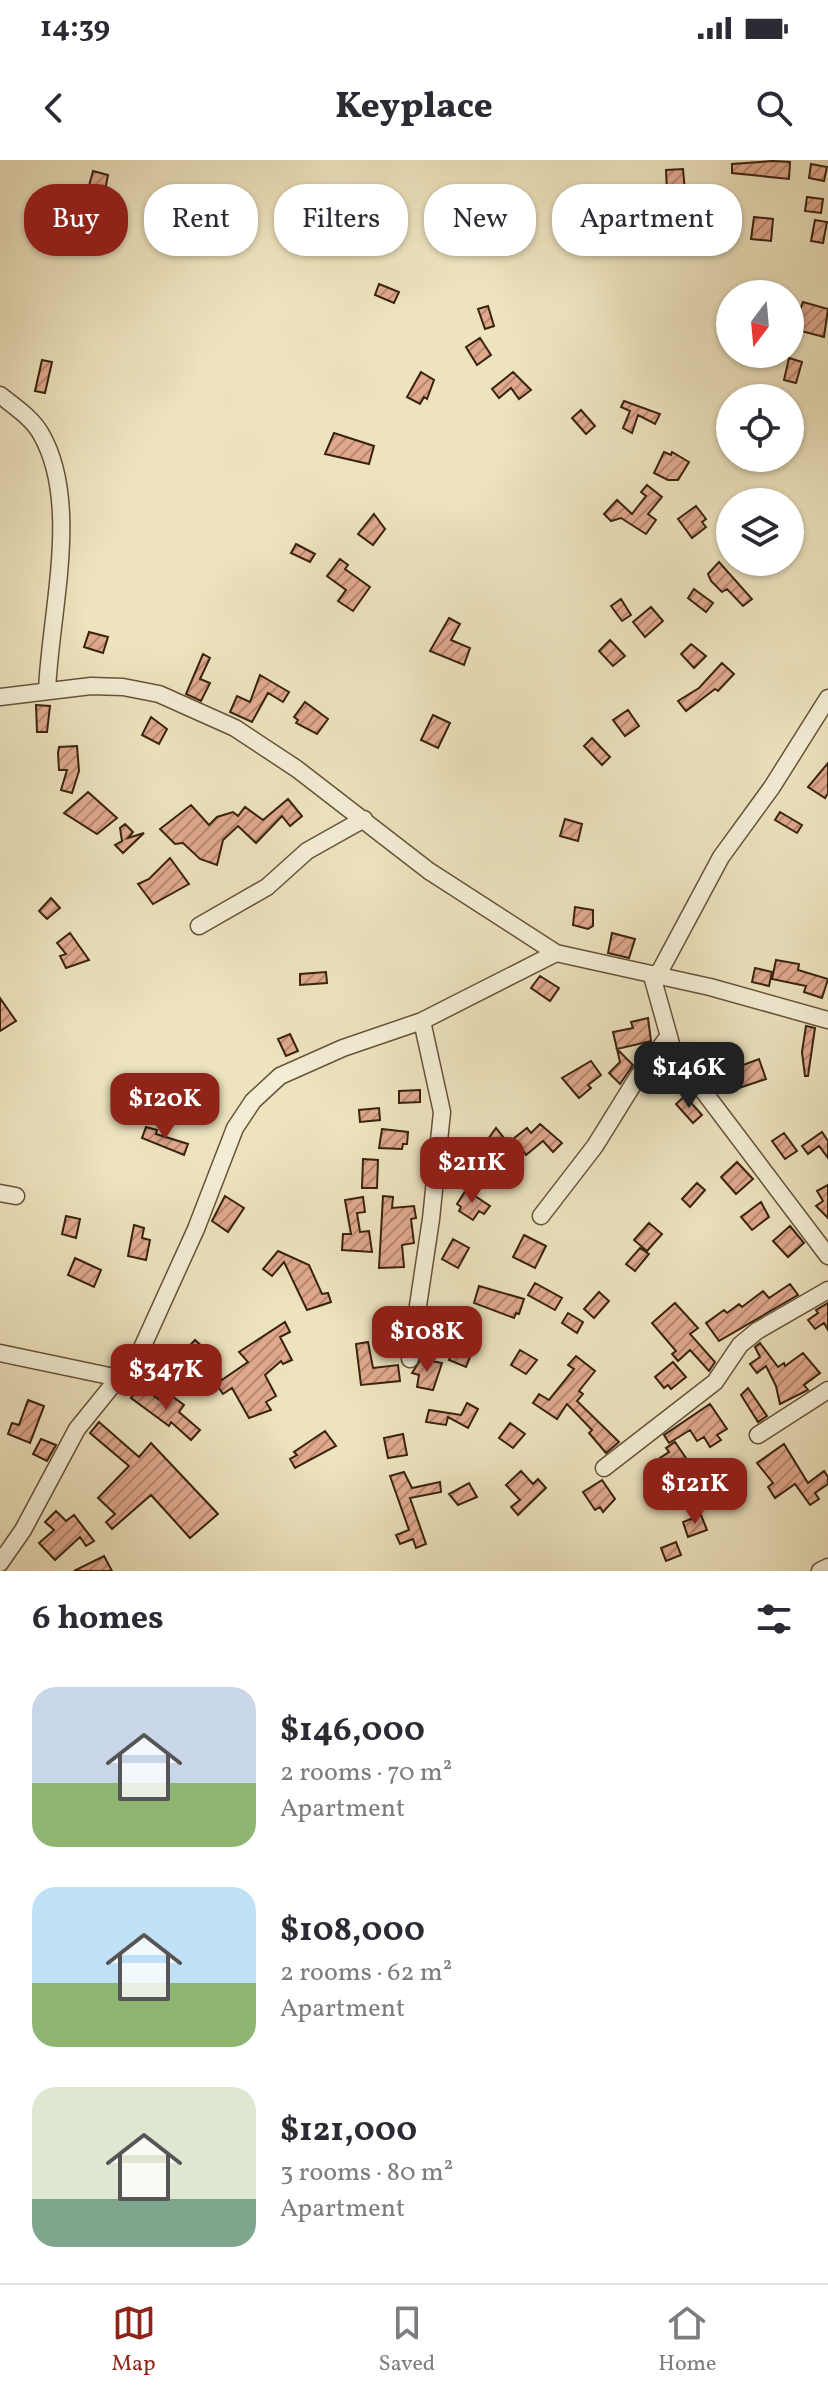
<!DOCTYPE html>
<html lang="en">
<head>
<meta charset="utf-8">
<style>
	:root { --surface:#fff; --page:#f2f2f3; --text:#2b2b33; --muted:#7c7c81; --line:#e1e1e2; --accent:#8f2418 }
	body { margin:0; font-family:Vollkorn,serif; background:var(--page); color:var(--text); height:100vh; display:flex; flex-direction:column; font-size:30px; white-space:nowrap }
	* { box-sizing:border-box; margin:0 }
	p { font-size:26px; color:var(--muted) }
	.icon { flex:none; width:44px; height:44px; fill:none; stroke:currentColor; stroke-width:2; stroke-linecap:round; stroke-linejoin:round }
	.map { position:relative; height:1411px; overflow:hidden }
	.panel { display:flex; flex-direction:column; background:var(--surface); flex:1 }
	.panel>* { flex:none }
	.guide { position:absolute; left:24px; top:24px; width:780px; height:72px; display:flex; gap:16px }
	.needle { width:52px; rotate:196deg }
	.buttons { position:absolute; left:716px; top:120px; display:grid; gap:16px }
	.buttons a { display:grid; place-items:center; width:88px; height:88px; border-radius:50%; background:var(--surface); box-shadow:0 2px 6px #0004; font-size:40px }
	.price { position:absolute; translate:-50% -68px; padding:0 18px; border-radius:16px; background:var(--accent); color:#fff; font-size:26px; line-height:52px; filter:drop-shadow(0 2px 4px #0008) }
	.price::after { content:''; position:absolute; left:50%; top:48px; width:24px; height:18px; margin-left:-12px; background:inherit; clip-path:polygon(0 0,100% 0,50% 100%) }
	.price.on { background:#222; color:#fff }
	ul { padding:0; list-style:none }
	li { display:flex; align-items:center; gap:24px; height:200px; padding:0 32px }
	li span { display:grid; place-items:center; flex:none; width:224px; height:160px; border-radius:24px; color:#555 }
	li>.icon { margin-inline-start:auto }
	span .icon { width:96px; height:96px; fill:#fffc; stroke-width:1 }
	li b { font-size:34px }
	h2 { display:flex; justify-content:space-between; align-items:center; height:96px; padding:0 32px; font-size:34px }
	.pill { padding:0 28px; border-radius:32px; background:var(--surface); box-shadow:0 2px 6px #0004; font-size:28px; line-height:72px }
	.pill.on { background:var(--accent); color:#fff }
	.status { display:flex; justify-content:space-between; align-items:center; height:56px; padding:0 40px; background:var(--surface); direction:ltr }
	.status svg { height:22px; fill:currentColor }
	header { display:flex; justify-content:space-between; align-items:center; height:104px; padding:0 32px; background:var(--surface); font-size:36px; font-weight:800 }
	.tab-bar { display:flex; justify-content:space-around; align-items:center; height:112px; border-top:2px solid var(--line); background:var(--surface); font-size:22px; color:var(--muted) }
	.tab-bar a { display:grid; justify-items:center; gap:4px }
	.tab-bar .on { color:var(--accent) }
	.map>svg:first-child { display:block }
</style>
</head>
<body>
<div class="status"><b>14:39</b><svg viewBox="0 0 49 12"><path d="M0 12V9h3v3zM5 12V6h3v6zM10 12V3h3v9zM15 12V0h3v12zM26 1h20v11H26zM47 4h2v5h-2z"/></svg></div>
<header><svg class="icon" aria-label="back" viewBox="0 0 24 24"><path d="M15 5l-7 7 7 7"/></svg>Keyplace<svg class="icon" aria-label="search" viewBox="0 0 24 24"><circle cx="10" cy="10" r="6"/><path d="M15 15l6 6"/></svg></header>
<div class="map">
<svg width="828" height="1411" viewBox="0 0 828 1411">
	<defs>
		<pattern id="building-hatch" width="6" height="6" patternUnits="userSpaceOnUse" patternTransform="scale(2)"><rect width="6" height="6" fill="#e0a98e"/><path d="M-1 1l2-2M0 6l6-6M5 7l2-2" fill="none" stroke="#b78972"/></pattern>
	</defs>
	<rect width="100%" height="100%" fill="#ede3be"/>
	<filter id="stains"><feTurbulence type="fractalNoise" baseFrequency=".0025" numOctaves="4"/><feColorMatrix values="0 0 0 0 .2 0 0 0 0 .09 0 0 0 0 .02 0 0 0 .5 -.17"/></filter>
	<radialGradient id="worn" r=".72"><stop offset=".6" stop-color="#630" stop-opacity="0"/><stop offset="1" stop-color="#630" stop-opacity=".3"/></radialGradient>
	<path fill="url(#building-hatch)" stroke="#39230d" stroke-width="2" d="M773,1L790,2L789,19L732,13V4Z
		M811,4L827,7L824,21L809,18Z
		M683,9L685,31L667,32L666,10Z
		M93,11L108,15L103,41L86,37Z
		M807,37L823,39L821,53L805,51Z
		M754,57L773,59L771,81L751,79Z
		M815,60L827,62L823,83L811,81Z
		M379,124L399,132L394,143L375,135Z
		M803,142L828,149L824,177L790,168L794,151L799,152Z
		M488,146L494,166L485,169L478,149Z
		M480,178L491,195L477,205L466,187Z
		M789,198L802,202L796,223L784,220Z
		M42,200L52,202L45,233L35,231Z
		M421,212L434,220L427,239L424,237L420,244L407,237Z
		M513,212L531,230L519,239L511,228L499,238L492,229Z
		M624,241L660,254L655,264L638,255L632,273L623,268L630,251L621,247Z
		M581,250L595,266L586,274L572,258Z
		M334,273L374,286L369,304L325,294Z
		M664,292L671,295L672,292L689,302L678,320H668L654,313Z
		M647,325L662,337L648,354L656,360L646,374L621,358L611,361L604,354L617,340L632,354L646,336L641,332Z
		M696,346L706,359L702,362L706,367L692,378L678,359Z
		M374,354L385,369L373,385L358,374Z
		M296,384L315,394L310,402L291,393Z
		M340,399L348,405L345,409L370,427L353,451L338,441L346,430L327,416Z
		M719,402L752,439L743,446L727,429L722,432L711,421L708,414Z
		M694,429L713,443L706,452L688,438Z
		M621,439L631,455L622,461L611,446Z
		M651,447L663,461L645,477L633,462Z
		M449,458L460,464L451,480L470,488L464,505L430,491Z
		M89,472L108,477L103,493L84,487Z
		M610,480L625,496L613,506L599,491Z
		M691,484L706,496L694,508L681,494Z
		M203,494L210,498L200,519L210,523L201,541L186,534Z
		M722,503L734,514L718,531L715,529L686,551L678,541L699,528Z
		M260,515L289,532L283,542L268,533L252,562L230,552L237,536L250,542Z
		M305,542L328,559L317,574L296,563L298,560L294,557Z
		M36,545L50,546L47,572H37Z
		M628,550L639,566L625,576L613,560Z
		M433,555L450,563L438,588L421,580Z
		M151,557L167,569L159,584L142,575Z
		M592,578L610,597L602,605L584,586Z
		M77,586L79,611L72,633L61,630L67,610H59L58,593L59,587Z
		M828,603V633L825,638L808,627Z
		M88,632L117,658L97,674L64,653Z
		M288,639L302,656L290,666L282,656L256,683L238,666L223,680L217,705L200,699L183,683L175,684L160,669L191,645L209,665L217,657L233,652L238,656L245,647L263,660Z
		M780,652L802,665L797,673L775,660Z
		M565,659L582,664L578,681L560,676Z
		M125,664L133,672L128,678L144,673L123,693L115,685L122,681L120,668Z
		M170,698L189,724L153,744L138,724L149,719Z
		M51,738L60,748L47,759L39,751Z
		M575,747L593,750V766L588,769L573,765Z
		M70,773L89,800L66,808L60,796L66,794L57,783Z
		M612,773L635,779L629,798L608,793Z
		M776,800L799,804L798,810L828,819L822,838L804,832L806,826L772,819Z
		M755,808L772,812L769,826L752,822Z
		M326,812L327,823L300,825V814Z
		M540,816L559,828L550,841L531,828Z
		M0,838L16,861L0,871Z
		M648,858L651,881L617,889L633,905L620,924L609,913L620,902L613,872L633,868L631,862Z
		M806,866L815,868L808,916H805L802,892Z
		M290,874L298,891L286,896L278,879Z
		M759,899L766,919L727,932L719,914Z
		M591,901L601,915L588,925L591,928L579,938L562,918Z
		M657,910L668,923L656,932L648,922Z
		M420,930V942L399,943V931Z
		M685,936L702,955L693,963L676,944Z
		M379,948L380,960L360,962L359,950Z
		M540,964L562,983L553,992L543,981L526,995L524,992L520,995L514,988L492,1018L486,1014L474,1030L449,1012L460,997L470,1004L496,968L508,983L527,968L531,973Z
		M146,967L157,970L156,974L188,984L184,995L142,978Z
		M382,969L408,972L407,984H403L402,989L379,988Z
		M822,972L828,981V998L819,986L808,994L802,986Z
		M784,973L797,991L785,999L772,981Z
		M363,999L378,1000L377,1028H362Z
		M737,1002L753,1019L736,1034L721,1017Z
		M697,1023L705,1030L690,1047L682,1039Z
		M828,1025V1058L816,1046L823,1041L817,1031Z
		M466,1030L490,1046L484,1054L479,1051L473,1060L459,1051L461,1047L457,1044Z
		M225,1036L244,1048L228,1072L212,1061Z
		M383,1036L393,1037L392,1048L414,1046L416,1058L411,1059L414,1083L402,1085L404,1107L379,1108Z
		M363,1037L365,1052L357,1053L360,1072L369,1071L372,1092L342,1090L343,1074H351L345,1040Z
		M761,1042L769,1057L752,1070L741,1057Z
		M66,1056L80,1059L76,1078L62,1074Z
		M649,1063L662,1074L647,1091L634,1080Z
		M134,1065L144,1068L142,1078L150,1080L146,1100L128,1096Z
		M790,1066L804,1083L788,1097L773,1081Z
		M524,1075L546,1086L535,1108L513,1097Z
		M453,1079L469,1088L458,1108L442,1099Z
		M640,1088L649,1094L635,1111L626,1104Z
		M278,1091L309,1105L322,1134L328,1133L331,1142L307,1150L284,1102L272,1116L263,1109Z
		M75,1098L101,1110L94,1127L68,1115Z
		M535,1123L562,1138L555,1150L528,1135Z
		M790,1124L798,1135L719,1181L706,1163L724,1150L727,1153L739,1144L742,1147L763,1131L769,1138Z
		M479,1126L524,1139L519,1154L516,1153L514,1158L474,1143Z
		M599,1132L609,1141L594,1158L584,1149Z
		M675,1143L698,1168L690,1174L715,1202L709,1211L690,1190L678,1201L672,1194L676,1191L652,1163Z
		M828,1143V1170L824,1163L815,1169L808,1160L818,1153L816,1150Z
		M568,1153L583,1162L577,1173L562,1163Z
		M285,1162L290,1172L280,1177L292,1200L283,1204L281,1201L265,1215L276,1236L266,1242L271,1250L249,1258L232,1228L223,1234L216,1224L248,1202L239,1192Z
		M195,1180L204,1188L191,1202L182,1194Z
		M368,1182L373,1208L398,1205L400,1221L361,1225L356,1184Z
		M760,1183L778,1207L784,1203L785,1206L803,1193L820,1213L804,1225L808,1230L780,1244L776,1226L766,1206L757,1213L750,1204L760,1197L755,1187Z
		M455,1186L472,1192L466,1207L449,1200Z
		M520,1190L537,1200L526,1214L511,1205Z
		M576,1196L595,1211L579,1231L583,1234L577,1241L619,1282L606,1293L589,1273L592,1270L567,1244L557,1259L533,1243L539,1234L549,1240L574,1209L568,1205Z
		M421,1199L442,1203L433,1230L417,1227L419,1215L412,1213Z
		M168,1202L180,1208L172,1222L161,1216Z
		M673,1202L686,1217L671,1229L668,1225L664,1228L655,1217Z
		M140,1226L167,1245L173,1237L184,1245L179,1252L200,1270L191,1280L171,1262L169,1266L131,1238Z
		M748,1228L767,1256L758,1262L741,1235Z
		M28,1240L44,1246L30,1283L8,1274L12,1263L19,1265Z
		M467,1243L478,1249L468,1268L448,1257L446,1265L426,1262L429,1250L461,1255Z
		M710,1244L727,1269L717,1275L721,1280L710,1287L704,1277L697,1281L690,1270L669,1283L664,1275Z
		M99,1262L139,1297L151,1283L218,1354L190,1378L151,1335L112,1369L106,1362L115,1354L98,1338L129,1306L90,1273Z
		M510,1263L525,1274L513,1288L499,1278Z
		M325,1271L336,1286L295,1308L290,1299L297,1295L294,1292Z
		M403,1274L407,1295L388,1298L384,1278Z
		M41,1279L56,1285L47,1301L33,1294Z
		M675,1282L688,1301L667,1309L660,1298L669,1292L666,1288Z
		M784,1284L808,1323L824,1311L828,1317V1324L815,1333L819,1339L810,1345L795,1324L775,1338L768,1327L773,1323L757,1303Z
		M521,1311L533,1324L538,1319L546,1328L518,1355L511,1347L520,1340L506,1325Z
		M404,1312L412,1328L440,1322L441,1332L410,1338L426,1384L416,1388L413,1379L400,1384L396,1375L409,1370L390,1316Z
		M602,1320L615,1339L603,1352L600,1347L595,1350L583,1332Z
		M469,1323L477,1337L458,1345L449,1334Z
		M56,1351L66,1361L74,1355L94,1381L86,1386L80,1377L55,1400L39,1383L54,1370L45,1362Z
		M701,1355L707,1370L688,1377L683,1362Z
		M676,1382L681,1395L666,1401L661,1388Z
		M104,1396L112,1411H74Z"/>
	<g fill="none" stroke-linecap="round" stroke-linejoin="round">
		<g stroke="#665339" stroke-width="19">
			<path id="minor" d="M0,235C14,246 32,258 41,274C81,343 50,453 47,531
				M0,537L91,526L123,527L159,534L235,568L297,609L429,711L556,793L710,827L828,860
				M828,538L772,627L721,697L660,811L652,816L673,891L828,1096
				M199,766L267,727L307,691L364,659
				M0,1033L16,1036
				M541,1056L595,986L639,915L668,877
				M0,1193L119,1218
				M410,1199L431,1059L442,952L422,861
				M758,1275L828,1230
				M604,1308L715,1222L740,1185L757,1171L828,1130
				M0,1403L23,1370L77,1269L141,1190L196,1069L235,968L253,941L280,916L343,888L422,861L556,793
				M820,1411L828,1407"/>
		</g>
		<use href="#minor" stroke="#f3edd5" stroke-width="16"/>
	</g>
	<rect width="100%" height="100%" filter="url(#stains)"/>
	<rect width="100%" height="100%" fill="url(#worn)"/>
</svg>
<div class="buttons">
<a><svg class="needle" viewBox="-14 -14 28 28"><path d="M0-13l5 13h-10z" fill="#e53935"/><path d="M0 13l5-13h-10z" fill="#7c7c81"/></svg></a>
<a><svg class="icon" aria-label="locate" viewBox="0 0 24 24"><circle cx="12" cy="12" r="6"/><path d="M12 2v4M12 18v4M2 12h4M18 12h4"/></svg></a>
<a><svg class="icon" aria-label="layers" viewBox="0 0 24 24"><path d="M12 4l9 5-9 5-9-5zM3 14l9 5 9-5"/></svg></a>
</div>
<b class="price on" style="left:689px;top:950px">$146K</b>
<b class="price" style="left:165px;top:981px">$120K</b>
<b class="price" style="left:472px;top:1045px">$211K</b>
<b class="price" style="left:427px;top:1214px">$108K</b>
<b class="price" style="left:166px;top:1252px">$347K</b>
<b class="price" style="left:695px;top:1366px">$121K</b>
<div class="guide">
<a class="pill on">Buy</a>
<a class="pill">Rent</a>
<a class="pill">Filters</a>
<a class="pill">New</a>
<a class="pill">Apartment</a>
</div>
</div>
<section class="panel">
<h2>6 homes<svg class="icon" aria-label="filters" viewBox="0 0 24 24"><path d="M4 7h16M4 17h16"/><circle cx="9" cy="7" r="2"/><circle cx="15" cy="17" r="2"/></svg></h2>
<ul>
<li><span style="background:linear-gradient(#c9d6e8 60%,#8fb573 0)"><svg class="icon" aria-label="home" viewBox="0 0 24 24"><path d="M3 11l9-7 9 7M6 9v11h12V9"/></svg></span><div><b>$146,000</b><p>2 rooms · 70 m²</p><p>Apartment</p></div></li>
<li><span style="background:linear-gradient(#bfe0f5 60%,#8fb573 0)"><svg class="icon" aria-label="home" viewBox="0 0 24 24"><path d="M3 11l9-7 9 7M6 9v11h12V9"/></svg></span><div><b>$108,000</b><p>2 rooms · 62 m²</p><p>Apartment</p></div></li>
<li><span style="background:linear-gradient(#dfe7d0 70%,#7fa58c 0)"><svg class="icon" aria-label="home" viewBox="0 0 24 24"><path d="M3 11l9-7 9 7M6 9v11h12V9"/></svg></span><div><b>$121,000</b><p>3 rooms · 80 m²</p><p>Apartment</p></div></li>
</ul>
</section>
<nav class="tab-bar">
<a class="on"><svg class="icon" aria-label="map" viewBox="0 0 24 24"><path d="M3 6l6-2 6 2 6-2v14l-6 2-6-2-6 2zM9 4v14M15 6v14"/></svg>Map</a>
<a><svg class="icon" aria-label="saved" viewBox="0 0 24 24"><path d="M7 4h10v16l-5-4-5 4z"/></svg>Saved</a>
<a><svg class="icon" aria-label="home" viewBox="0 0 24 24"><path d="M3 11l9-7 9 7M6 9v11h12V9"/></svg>Home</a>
</nav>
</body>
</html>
